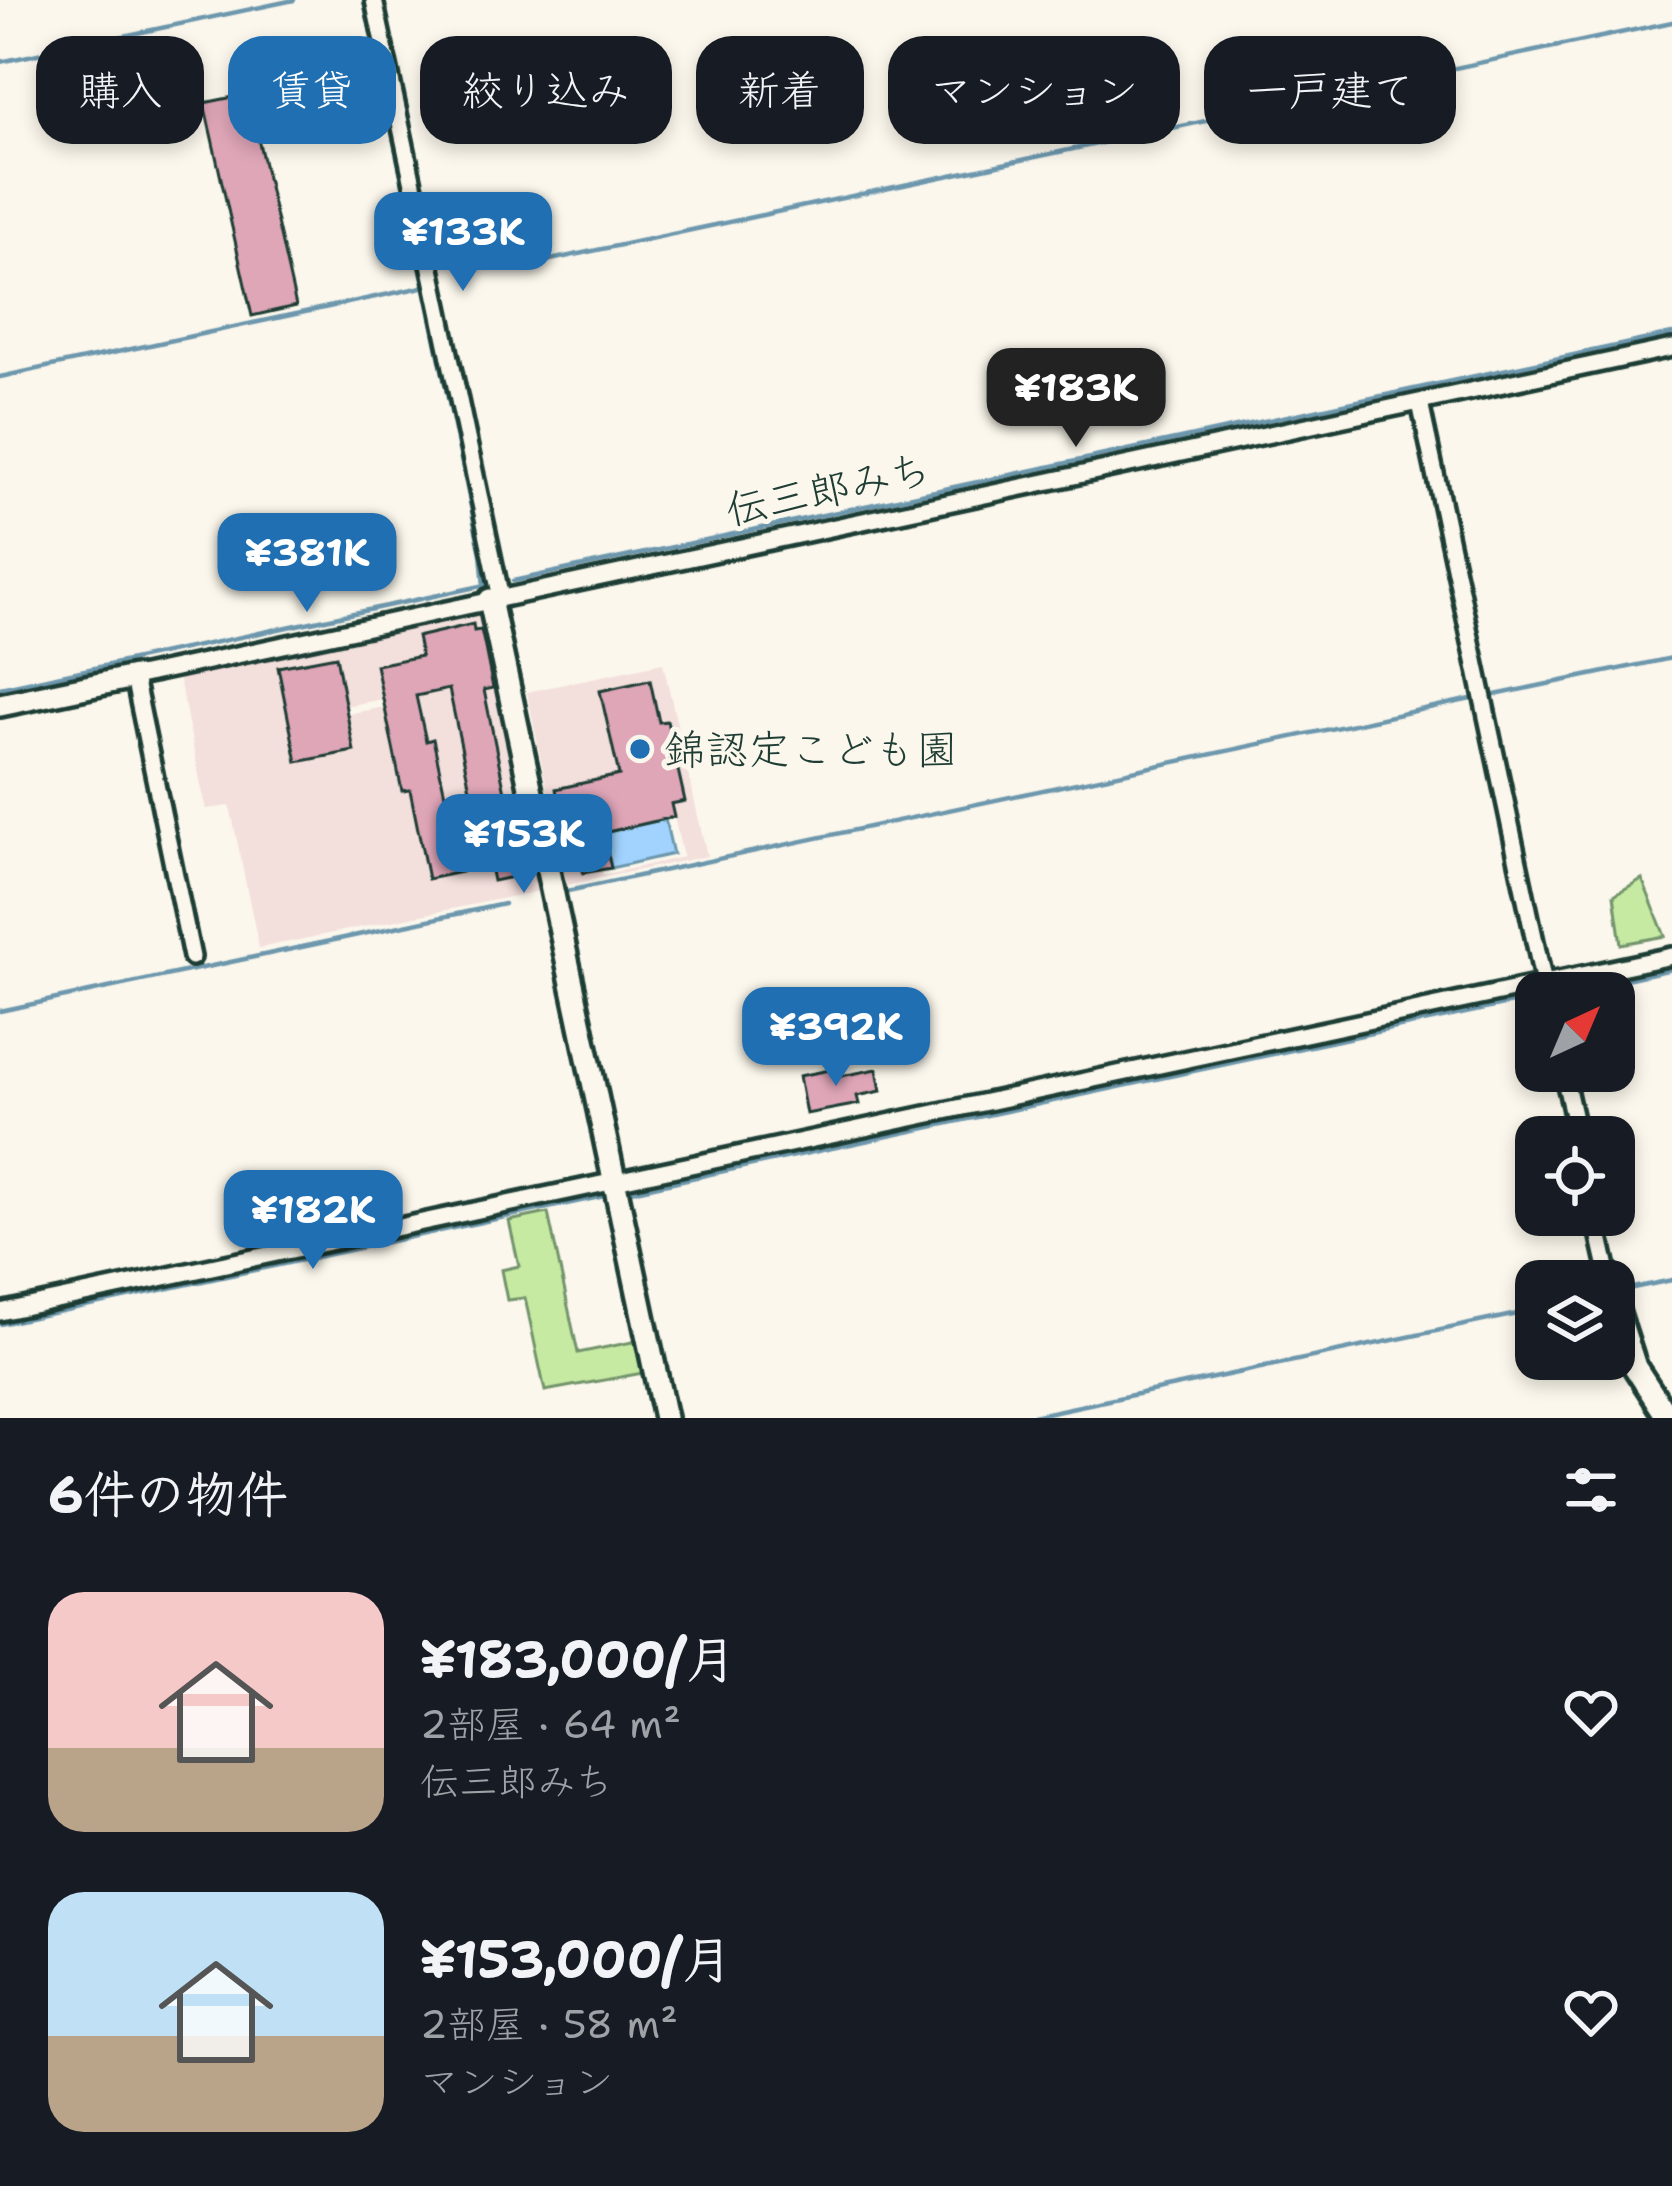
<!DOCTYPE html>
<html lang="ja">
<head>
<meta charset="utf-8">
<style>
	:root { --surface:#171b24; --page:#242831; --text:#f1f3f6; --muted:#9ea1a6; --accent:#1f6fb2 }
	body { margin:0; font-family:"Shantell Sans","Klee One",sans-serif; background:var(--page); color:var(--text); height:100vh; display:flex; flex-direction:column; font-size:45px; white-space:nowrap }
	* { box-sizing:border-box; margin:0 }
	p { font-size:39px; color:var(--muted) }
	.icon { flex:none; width:66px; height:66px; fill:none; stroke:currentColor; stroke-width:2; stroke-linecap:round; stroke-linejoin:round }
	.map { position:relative; height:1418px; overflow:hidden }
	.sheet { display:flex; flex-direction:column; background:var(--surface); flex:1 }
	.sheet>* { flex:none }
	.top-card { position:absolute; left:36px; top:36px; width:1602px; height:108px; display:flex; gap:24px }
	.needle { width:78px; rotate:44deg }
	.tools { position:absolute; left:1515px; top:972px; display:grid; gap:24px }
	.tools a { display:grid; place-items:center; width:120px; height:120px; border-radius:24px; background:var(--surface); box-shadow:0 6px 18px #0003; font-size:60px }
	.price { position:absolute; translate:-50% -102px; padding:0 27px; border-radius:24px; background:var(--accent); color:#fff; font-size:39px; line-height:78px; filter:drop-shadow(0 3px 6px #0008) }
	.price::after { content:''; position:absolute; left:50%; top:72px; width:36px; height:27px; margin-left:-18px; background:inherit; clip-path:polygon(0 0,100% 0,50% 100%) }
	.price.current { background:#222; color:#fff }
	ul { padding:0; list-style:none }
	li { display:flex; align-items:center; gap:36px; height:300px; padding:0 48px }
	li span { display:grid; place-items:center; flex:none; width:336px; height:240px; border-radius:36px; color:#555 }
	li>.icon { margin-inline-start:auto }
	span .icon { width:144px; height:144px; fill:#fffc; stroke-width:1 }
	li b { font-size:51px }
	h2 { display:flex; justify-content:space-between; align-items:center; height:144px; padding:0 48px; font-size:51px }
	.tag { padding:0 42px; border-radius:36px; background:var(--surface); box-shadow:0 6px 18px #0003; font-size:42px; line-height:108px }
	.tag.current { background:var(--accent); color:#fff }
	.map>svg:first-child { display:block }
</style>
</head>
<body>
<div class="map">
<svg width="1672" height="1418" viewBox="0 0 1672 1418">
	<rect width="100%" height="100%" fill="#fbf7ec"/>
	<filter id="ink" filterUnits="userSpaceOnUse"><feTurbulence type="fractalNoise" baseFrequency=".00833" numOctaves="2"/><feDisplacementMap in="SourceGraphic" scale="24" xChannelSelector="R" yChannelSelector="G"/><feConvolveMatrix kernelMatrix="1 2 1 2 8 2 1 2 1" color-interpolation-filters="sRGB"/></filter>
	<g filter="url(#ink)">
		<path fill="#f3dfdc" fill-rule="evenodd" d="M474,613L486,622L544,890L259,948L230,806L206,809L179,679ZM472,624L474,631L482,630L485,643L423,662L417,637ZM335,656L345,706L383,699L488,666L493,688L484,690L522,875L493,880L481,822L452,828L460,872L428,878L410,790H402L385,707L347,714L354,751L297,762L279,667Z
			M663,663L707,856L567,885L527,692ZM649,680L659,722H667L628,814L600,691ZM672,807L683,857L603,875L591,825Z
			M449,689L474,808L449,813L433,740L426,741L416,696Z"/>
		<path fill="#c7eaa3" stroke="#73946c" stroke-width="3" d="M1642,879L1665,936L1621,944L1614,895Z
			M548,1213L578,1353L642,1340L648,1372L545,1391L525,1298L507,1300L501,1270L519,1266L509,1221Z"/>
		<path fill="#a1d3fe" stroke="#6d97ad" stroke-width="3" d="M665,819L673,854L611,868L603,833Z"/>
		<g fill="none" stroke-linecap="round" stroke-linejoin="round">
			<path stroke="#6d97ad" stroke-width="4.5" d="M364,0L481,554L484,586
				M0,62L294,0
				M508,269L1672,22
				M0,377L427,286
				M513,581L1672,334
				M506,614L622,1164
				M0,688L481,586
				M1490,696L1672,658
				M563,892L1476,698
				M1561,993L1672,969
				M0,1011L504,904
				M628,1188L677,1418
				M626,1192L1536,998
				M1618,1291L1672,1280
				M0,1324L609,1195
				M1023,1418L1536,1310"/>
		</g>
		<path fill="#dfa6b8" stroke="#1f3d34" stroke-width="3" fill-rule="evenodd" d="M248,94L296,306L252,316L204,103Z
			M473,624L474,631L481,630L484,643L493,688L484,690L522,875L493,881L481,822L452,828L461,872L428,879L410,790L402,791L376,665L421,656L417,637ZM449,689L474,808L449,813L433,739L426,741L416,696Z
			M336,656L354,751L297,762L278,667Z
			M650,680L659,722L667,721L685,801L671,804L674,817L603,833L611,868L583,873L573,825L565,827L556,789L619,775L600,691Z
			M835,1069L836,1077L877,1069L881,1091L857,1096L859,1104L806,1114L799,1076Z"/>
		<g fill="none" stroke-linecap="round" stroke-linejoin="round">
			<g stroke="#1f3d34" stroke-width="24">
				<path id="street" d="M374,0L501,598
					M1420,403L1546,993
					M192,957L134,677L1672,348
					M1563,1071L1578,1137
					M1595,1215L1610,1281
					M0,1312L1672,956"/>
			</g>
			<g stroke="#1f3d34" stroke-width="30">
				<path id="secondary" d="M490,600L665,1418
					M0,705L134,677
					M1616,1308L1635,1367L1668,1418"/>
			</g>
			<use href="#street" stroke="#fbf7ec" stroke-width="15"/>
			<use href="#secondary" stroke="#fbf7ec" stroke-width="21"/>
		</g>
	</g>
	<circle fill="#1f6fb2" stroke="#fbf7ec" stroke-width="4.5" cx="640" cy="749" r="12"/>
	<g text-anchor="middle" stroke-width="10" stroke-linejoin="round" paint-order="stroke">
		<g font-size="42" fill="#1f3d34" stroke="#fbf7ec">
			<text transform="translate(828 489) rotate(-12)" y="15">伝三郎みち</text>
		</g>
		<g font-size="42" fill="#1f3d34" stroke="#fbf7ec" text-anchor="start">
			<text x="664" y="764">錦認定こども園</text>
		</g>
	</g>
</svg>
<div class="tools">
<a><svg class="needle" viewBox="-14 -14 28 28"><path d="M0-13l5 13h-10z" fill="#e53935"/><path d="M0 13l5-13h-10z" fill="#9ea1a6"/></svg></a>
<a><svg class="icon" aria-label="locate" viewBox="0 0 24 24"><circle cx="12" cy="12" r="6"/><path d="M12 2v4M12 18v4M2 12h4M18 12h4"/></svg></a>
<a><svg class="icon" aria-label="layers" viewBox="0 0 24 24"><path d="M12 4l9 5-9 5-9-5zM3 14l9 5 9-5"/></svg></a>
</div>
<b class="price" style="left:463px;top:294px">¥133K</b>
<b class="price current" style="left:1076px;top:450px">¥183K</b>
<b class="price" style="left:307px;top:615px">¥381K</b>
<b class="price" style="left:524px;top:896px">¥153K</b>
<b class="price" style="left:836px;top:1089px">¥392K</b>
<b class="price" style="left:313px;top:1272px">¥182K</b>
<div class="top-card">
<a class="tag">購入</a>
<a class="tag current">賃貸</a>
<a class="tag">絞り込み</a>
<a class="tag">新着</a>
<a class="tag">マンション</a>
<a class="tag">一戸建て</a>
</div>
</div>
<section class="sheet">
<h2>6件の物件<svg class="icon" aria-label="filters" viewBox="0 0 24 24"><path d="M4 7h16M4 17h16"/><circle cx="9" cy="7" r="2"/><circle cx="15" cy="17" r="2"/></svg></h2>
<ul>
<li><span style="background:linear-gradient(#f6c9c9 65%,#b9a48a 0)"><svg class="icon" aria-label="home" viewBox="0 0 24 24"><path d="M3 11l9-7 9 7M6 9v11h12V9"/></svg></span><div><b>¥183,000/月</b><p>2部屋 · 64 m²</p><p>伝三郎みち</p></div><svg class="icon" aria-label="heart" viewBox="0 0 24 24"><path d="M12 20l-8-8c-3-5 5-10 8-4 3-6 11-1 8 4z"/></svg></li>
<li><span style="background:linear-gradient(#bfe0f5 60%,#b9a48a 0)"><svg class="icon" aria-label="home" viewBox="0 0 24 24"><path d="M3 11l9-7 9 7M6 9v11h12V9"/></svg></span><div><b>¥153,000/月</b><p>2部屋 · 58 m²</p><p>マンション</p></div><svg class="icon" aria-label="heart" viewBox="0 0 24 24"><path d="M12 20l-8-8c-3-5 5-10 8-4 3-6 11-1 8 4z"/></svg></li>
</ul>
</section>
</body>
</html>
